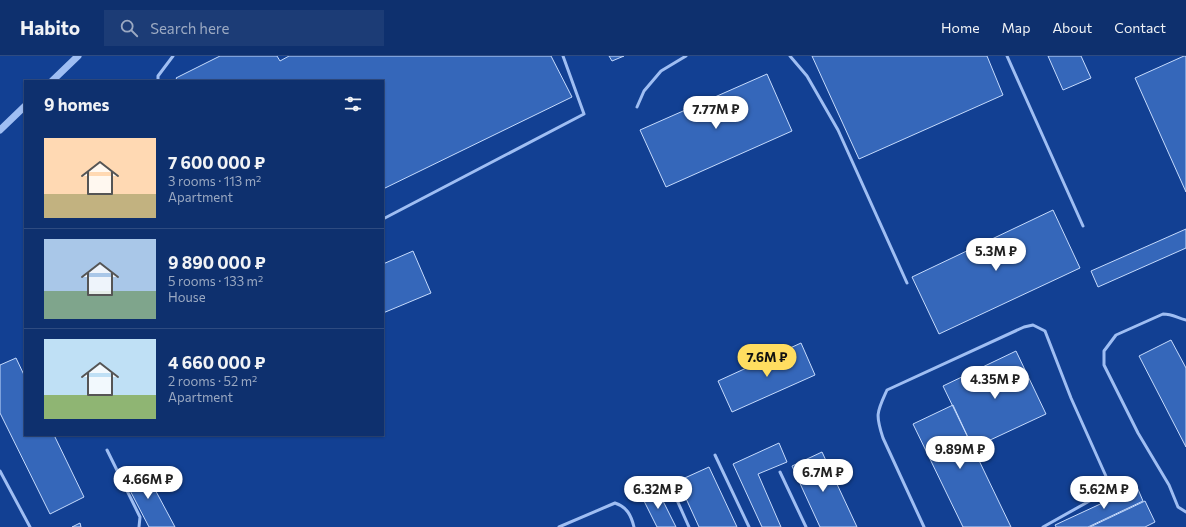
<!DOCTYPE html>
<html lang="en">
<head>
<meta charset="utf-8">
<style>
	:root { --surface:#0e306e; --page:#1c3c76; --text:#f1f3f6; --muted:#9ba9c2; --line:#2e4b81; --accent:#ffdd60 }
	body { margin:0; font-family:Commissioner,sans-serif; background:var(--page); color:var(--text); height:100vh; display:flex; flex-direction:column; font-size:15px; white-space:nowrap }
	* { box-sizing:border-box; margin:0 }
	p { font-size:13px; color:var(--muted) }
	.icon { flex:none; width:22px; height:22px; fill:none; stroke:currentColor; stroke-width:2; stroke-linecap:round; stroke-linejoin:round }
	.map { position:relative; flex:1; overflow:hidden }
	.side { position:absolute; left:24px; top:24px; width:360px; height:356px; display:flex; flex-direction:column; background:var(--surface); border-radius:0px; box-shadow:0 1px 3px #0004,0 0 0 1px var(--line) }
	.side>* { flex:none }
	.price { position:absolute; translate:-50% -34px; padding:0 9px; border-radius:14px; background:#fff; color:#222; font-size:13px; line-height:26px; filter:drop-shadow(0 1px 2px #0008) }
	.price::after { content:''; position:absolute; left:50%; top:24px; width:12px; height:9px; margin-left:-6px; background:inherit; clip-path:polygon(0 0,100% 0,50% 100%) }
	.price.on { background:var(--accent); color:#111 }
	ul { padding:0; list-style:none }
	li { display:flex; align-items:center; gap:12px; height:100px; padding:0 20px }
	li+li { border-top:1px solid var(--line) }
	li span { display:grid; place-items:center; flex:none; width:112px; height:80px; border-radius:0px; color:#555 }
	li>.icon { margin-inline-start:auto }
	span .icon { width:48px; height:48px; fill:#fffc; stroke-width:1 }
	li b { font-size:17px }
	h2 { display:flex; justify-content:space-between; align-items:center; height:48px; padding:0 20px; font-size:17px }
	header { display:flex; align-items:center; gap:24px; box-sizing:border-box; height:56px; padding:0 20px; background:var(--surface); border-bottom:1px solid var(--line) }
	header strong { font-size:19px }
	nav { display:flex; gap:22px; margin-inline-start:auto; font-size:14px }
	.search { width:280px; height:36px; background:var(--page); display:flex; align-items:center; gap:10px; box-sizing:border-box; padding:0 14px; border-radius:0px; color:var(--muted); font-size:15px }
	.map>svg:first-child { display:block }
</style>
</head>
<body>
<header>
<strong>Habito</strong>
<div class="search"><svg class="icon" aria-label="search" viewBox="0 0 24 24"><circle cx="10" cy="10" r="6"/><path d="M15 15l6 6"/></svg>Search here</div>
<nav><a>Home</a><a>Map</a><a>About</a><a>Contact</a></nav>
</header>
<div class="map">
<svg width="1186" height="471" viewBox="0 0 1186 471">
	<rect width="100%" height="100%" fill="#124093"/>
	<path fill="#3567ba" stroke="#c6dbfd" d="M220,0H277L280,5L289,0H551L572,41L383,133V25H178L176,22Z
		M609,0H624L612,5Z
		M812,0H987L1003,39L859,103Z
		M1048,0H1081L1091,22L1063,34Z
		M1184,0H1186V136L1135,22Z
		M767,18L792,75L666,131L640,74Z
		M1053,154L1080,212L939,278L912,221Z
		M1186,173V192L1098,231L1091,215Z
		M413,195L431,237L383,257V208Z
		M1171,284L1186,312V391L1139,300Z
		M801,287L815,319L732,356L718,325Z
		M1016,295L1046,358L973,392L943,330Z
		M16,302L25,321V379H54L84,441L50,458L0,357V309Z
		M953,349L973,392L1011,471H963L913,368Z
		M779,387L787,406L758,418L781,471H762L733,408Z
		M822,396L857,471H820L792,410Z
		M143,411L175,471H149L123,421Z
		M709,411L737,471H699L678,425Z
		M1137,431L1143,445L1088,471H1056L1055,469Z
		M657,433L676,471H657L642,441Z
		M1145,445L1155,466L1145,471H1090Z
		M80,467L81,471H72Z"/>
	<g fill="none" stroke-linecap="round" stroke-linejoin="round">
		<path stroke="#9fbef3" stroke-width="3" d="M790,0L807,20L838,74L907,227
			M1007,0L1083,170
			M158,25V20L173,0
			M637,51L644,35L661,15L686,0
			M383,163L584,58L563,0
			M1186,264C1177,262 1173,258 1163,258L1116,279L1104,295V309L1138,377L1169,429L1178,451L1186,456
			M107,394L140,461L139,471
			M715,399L749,471
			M0,415L30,471
			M780,416L806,471
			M668,424L689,471
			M559,471L615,447C627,451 631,459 634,471
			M924,471L883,382C875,358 877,356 887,334L1024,271L1033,269L1045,275L1071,342L1109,427L1102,438L1043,471"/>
		<path stroke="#9fbef3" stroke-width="7" d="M52,25L78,0
			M0,74L25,50"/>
	</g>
</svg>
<b class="price" style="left:716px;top:74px">7.77M ₽</b>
<b class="price" style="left:996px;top:216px">5.3M ₽</b>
<b class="price on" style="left:767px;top:322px">7.6M ₽</b>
<b class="price" style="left:995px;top:344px">4.35M ₽</b>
<b class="price" style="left:960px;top:414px">9.89M ₽</b>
<b class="price" style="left:823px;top:437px">6.7M ₽</b>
<b class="price" style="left:148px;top:444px">4.66M ₽</b>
<b class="price" style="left:658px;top:454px">6.32M ₽</b>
<b class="price" style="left:1104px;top:454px">5.62M ₽</b>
<section class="side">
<h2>9 homes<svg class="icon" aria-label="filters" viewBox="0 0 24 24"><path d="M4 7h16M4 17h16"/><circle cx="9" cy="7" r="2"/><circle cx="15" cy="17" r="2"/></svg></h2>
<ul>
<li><span style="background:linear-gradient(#ffd9b3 70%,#c2b280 0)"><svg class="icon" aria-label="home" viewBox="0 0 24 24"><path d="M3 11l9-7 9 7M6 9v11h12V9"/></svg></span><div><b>7 600 000 ₽</b><p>3 rooms · 113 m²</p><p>Apartment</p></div></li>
<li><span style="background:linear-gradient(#a9c7e8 65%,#7fa58c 0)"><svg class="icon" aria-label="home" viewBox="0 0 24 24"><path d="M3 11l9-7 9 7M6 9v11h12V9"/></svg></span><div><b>9 890 000 ₽</b><p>5 rooms · 133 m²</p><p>House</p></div></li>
<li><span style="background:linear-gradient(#bfe0f5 70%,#8fb573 0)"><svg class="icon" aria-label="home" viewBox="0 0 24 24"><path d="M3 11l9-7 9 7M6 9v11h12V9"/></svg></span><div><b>4 660 000 ₽</b><p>2 rooms · 52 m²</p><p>Apartment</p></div></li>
</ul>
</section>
</div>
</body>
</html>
